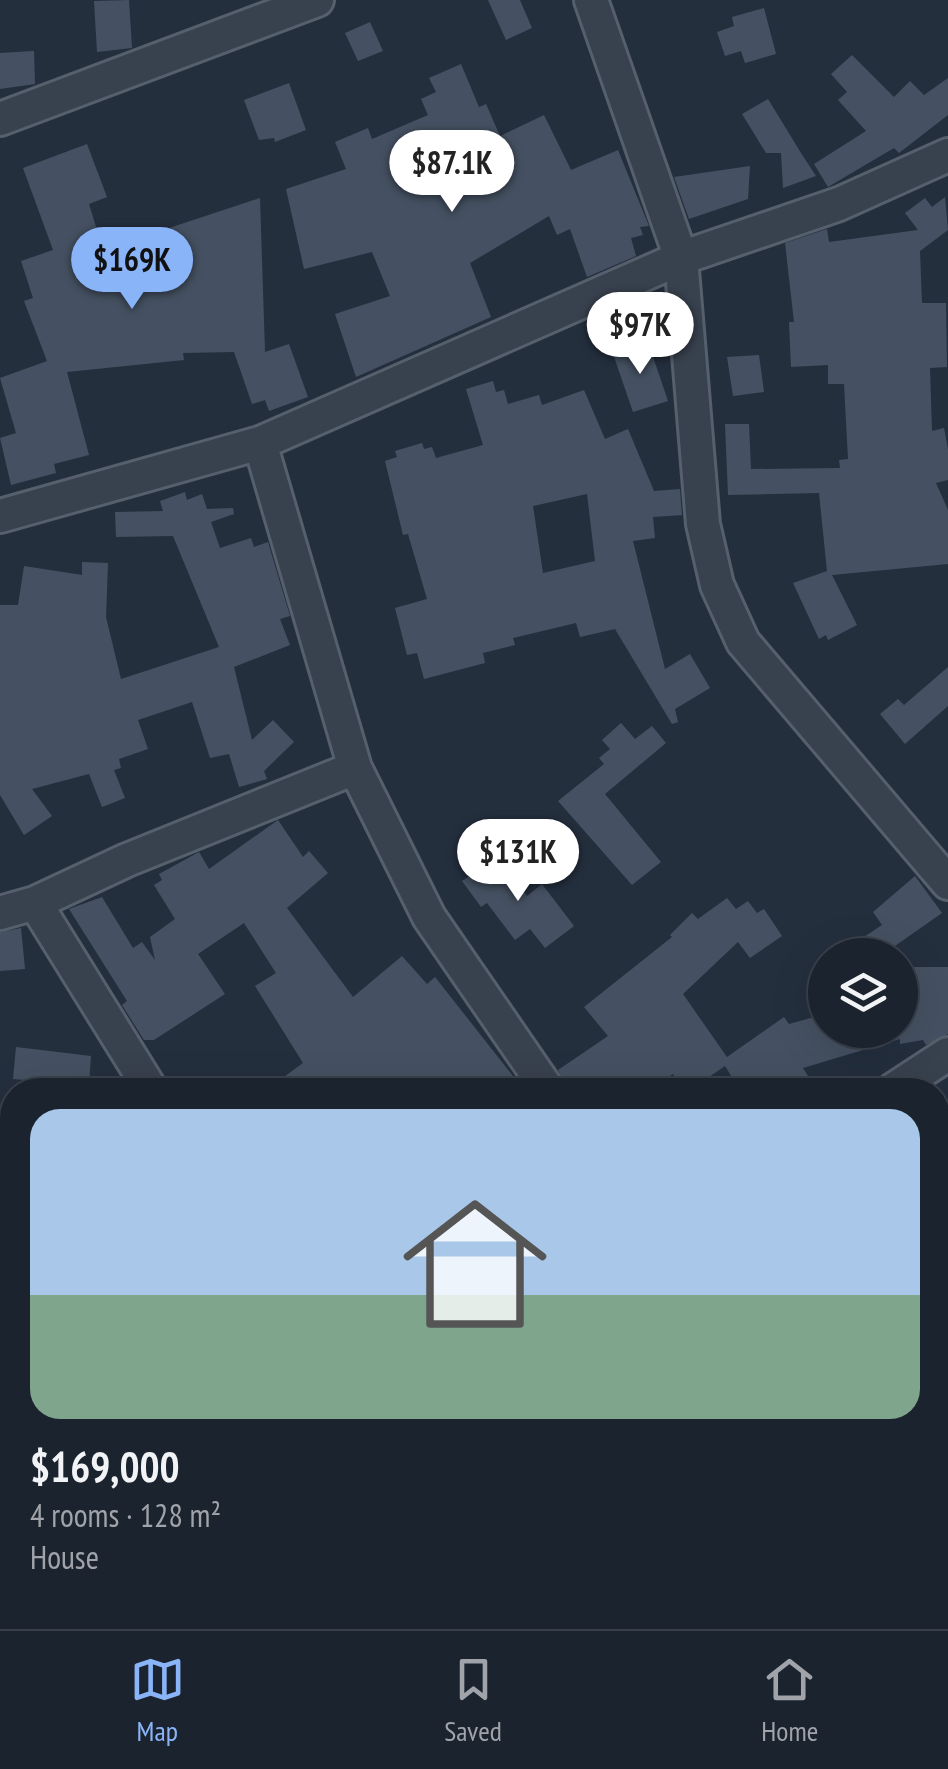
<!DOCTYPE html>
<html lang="en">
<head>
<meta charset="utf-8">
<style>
	:root { --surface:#1b232e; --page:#282f3a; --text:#f1f3f6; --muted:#a0a4aa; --line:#39404a; --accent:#8ab4f8 }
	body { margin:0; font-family:"PT Sans Narrow",sans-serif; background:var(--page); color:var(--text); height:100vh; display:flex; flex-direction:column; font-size:38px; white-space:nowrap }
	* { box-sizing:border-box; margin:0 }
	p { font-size:32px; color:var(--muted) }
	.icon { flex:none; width:55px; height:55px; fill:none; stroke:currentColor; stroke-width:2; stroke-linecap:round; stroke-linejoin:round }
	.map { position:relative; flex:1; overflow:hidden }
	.panel { position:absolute; left:0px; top:1078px; width:950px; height:552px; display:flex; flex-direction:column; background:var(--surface); border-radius:40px 40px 0 0; box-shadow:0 10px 40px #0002,0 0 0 2px var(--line) }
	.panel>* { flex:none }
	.buttons { position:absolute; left:808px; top:938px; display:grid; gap:20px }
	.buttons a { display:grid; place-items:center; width:110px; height:110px; border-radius:50%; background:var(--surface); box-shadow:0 10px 40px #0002,0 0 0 2px var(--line); font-size:50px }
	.price { position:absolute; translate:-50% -85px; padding:0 22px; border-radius:35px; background:#fff; color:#222; font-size:32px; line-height:65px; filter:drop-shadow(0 2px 5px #0008) }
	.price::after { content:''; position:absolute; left:50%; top:60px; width:30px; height:22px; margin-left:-15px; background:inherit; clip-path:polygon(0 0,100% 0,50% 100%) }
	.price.selected { background:var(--accent); color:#111 }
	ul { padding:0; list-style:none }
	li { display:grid; align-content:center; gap:20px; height:530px; padding:0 30px }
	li+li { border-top:2px solid var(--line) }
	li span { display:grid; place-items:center; height:310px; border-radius:30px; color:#555 }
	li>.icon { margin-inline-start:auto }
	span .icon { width:180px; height:180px; fill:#fffc; stroke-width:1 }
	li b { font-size:42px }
	.menu { display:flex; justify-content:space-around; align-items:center; height:140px; border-top:2px solid var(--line); background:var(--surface); font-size:28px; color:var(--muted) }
	.menu a { display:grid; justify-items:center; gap:5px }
	.menu .selected { color:var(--accent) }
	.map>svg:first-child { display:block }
</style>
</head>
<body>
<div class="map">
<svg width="948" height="1629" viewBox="0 0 948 1629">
	<rect width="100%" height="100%" fill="#242f3e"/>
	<path fill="#455162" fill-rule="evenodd" d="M129,0L132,48L97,52L94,1Z
		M488,0H520L532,28L506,40Z
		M764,8L776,54L745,63L741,51L725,56L717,32L734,26L732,17Z
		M370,22L383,51L358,61L345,33Z
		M34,51L35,84L0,89V53Z
		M852,55L894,97L910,81L924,95L948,78V115L899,153L894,148L828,187L814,164L866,131L838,100L847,92L831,74Z
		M461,64L479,107L486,104L500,136L544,115L571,170L618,150L649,226L640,227L643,235L631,238L636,256L587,277L570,229L557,235L549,216L470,263L491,317L356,377L335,314L390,296L372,252L304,269L286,189L346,169L335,142L368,128L372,139L428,115L421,99L436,92L429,78Z
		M289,83L306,130L275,142L274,138L259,140L244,100Z
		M768,99L801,153L816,176L783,188L781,153H766L742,114Z
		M87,144L107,197L89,204L115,289L176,283L157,232L260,198L265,352L289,344L308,397L269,411L265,400L252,404L234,352L183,353L184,360L67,372L89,455L54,464L56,473L11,485L0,438L16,433L0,378L47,361L24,301L33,298L21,261L53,250L23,168Z
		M750,166L748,199L689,219L674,177Z
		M945,197L948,230L920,251L922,303H946L947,367L930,368L932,431L944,428L948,449V480L936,483L948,510V564L832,575L857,625L828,640L826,635L819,639L793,583L827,571L819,493L728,495L725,424H749L751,469L840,468L839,460L848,459L844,384H828V365L791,367L789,322H794L785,243L827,229L829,242L918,230L905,213L925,198L932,207Z
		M649,345L668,401L633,412L612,351Z
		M759,355L764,392L733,396L727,357Z
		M493,381L496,392L504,390L508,404L539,395L542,405L584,390L605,439L628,429L654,491L680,489L682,515L653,517L655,538L633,541L665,669L690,654L710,688L675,709L678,722L672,724L615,629L580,637L576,623L513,638L515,645L483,653L485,663L424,679L417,653L407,655L395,608L427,599L408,534L403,535L385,461L397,457L395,451L422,443L424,449L432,447L436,458L483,445L466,389ZM587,494L595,561L543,573L533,506Z
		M185,492L187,500L202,494L207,509L233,508L234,514L211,522L220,548L251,538L254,547L268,542L290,616L280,619L290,645L234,667L252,740L273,720L294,742L264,771L267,779L239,787L229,754L210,758L192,702L138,720L148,749L119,759L121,768L114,770L125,798L102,807L89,774L32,789L52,816L24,835L0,795V605H18L24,566L82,575V562L108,563L106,617L121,679L219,647L173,536L116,537L115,512L163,511L160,501Z
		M948,667V706L905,744L880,714L898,699L904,705Z
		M621,723L635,739L652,726L666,743L605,794L661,862L632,885L558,801L604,764L599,758L610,749L602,740Z
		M278,820L303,857L309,851L328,873L287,908L353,997L402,956L427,984L435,977L524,1090H266L303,1063L255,986L276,973L244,923L198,954L225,994L154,1040H144L122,1005L127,1001L69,909L102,897L133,948L142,942L155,960L150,937L175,919L154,885L162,880L159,874L199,852L209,869Z
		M499,856L527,896L542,884L574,926L545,948L530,929L515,940L487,903L481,907L462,881Z
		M915,876L942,913L882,955H837L882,925L873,912Z
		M727,898L736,909L748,901L757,913L764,909L782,936L750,958L738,942L683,994L727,1057L784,1017L789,1024L825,1014V1030H900V1007L918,1004L914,967H948V1034L926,1045L923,1040L900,1044V1039L803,1068L808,1076L785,1090H740L725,1066L690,1090H684L673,1074L649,1090H568L558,1070L608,1036L584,1007L672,937L670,935L692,913L698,919Z
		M21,928L25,969L0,971V932Z
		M16,1047L91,1056L89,1085L13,1079Z"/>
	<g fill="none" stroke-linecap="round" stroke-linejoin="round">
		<g stroke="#565f6c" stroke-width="38">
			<path id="minor" d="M591,0L681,258L703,524L717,585L743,642L948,883
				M0,119L317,0
				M260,443L355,768L429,917L548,1090
				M0,516L260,443L681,258L839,204L948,155
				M35,903L151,1090
				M0,913L35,903L127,860L355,768
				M893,1090L948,1054
				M0,1321L12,1313
				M938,1325L948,1318
				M812,1618L822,1629
				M472,1629L489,1618"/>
		</g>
		<use href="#minor" stroke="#38414e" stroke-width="32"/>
	</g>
</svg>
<div class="buttons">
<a><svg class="icon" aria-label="layers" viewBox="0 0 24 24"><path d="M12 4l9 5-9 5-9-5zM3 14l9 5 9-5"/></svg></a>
</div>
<b class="price" style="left:452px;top:215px">$87.1K</b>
<b class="price selected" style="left:132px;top:312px">$169K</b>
<b class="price" style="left:640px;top:377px">$97K</b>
<b class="price" style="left:518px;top:904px">$131K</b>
<section class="panel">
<ul>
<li><span style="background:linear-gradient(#a9c7e8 60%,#7fa58c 0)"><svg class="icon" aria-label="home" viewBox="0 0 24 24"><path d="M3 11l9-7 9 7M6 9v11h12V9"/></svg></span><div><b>$169,000</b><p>4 rooms · 128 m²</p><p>House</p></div></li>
</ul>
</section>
</div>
<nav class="menu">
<a class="selected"><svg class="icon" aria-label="map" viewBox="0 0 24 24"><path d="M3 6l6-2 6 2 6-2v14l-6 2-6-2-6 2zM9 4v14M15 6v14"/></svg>Map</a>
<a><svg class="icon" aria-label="saved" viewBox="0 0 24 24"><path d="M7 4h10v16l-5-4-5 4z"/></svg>Saved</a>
<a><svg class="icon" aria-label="home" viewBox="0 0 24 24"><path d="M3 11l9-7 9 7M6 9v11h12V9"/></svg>Home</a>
</nav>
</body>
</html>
